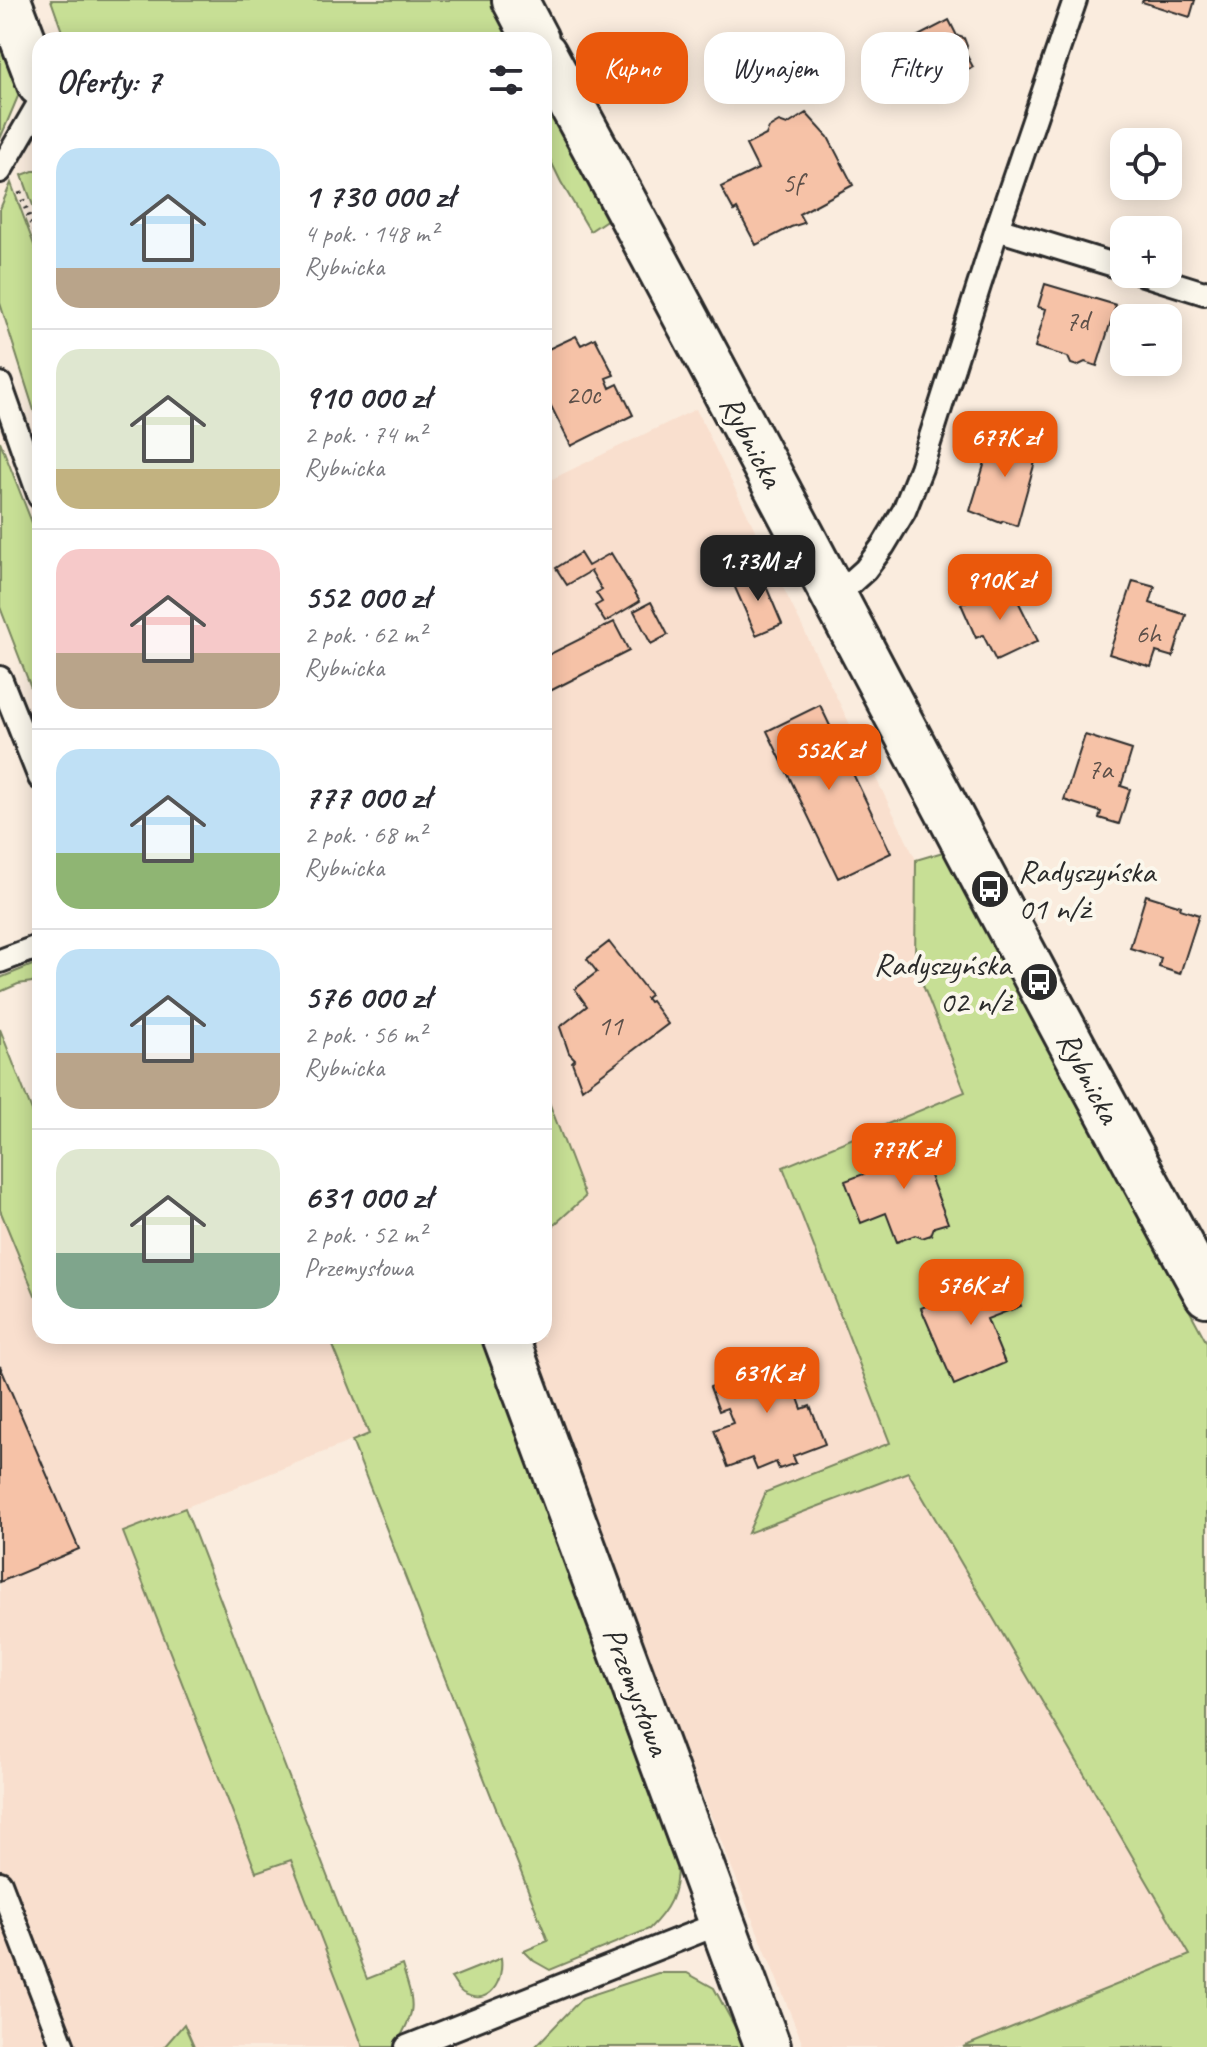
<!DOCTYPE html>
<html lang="pl">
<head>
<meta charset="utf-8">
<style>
	:root { --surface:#fff; --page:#f7f7f7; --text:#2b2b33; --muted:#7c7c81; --line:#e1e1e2; --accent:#ea580c }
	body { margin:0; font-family:Caveat,sans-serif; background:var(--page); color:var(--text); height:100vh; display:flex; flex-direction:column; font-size:30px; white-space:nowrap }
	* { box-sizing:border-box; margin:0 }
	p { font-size:26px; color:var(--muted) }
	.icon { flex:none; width:44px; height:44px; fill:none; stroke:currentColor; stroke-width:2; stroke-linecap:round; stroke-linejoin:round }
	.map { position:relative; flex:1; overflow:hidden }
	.sheet { position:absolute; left:32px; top:32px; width:520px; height:1312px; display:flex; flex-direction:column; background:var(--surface); border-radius:24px; box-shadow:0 4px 20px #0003 }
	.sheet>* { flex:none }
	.guide { position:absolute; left:576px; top:32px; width:510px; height:72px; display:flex; gap:16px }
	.tools { position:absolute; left:1110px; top:128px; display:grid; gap:16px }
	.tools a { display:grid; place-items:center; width:72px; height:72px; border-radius:16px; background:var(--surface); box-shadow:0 4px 20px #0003; font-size:40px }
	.price { position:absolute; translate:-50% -68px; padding:0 18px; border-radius:16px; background:var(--accent); color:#fff; font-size:26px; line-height:52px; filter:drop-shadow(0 2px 4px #0008) }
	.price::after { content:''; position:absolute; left:50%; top:48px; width:24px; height:18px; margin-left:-12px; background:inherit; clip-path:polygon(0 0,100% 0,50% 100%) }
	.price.on { background:#222; color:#fff }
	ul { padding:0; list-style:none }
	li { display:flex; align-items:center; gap:24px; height:200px; padding:0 24px }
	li+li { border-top:2px solid var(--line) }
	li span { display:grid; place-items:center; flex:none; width:224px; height:160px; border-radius:24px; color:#555 }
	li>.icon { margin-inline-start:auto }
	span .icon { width:96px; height:96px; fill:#fffc; stroke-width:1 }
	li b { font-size:34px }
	h2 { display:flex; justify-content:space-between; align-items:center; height:96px; padding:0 24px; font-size:34px }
	.pill { padding:0 28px; border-radius:24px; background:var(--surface); box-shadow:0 4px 20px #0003; font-size:28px; line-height:72px }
	.pill.on { background:var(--accent); color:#fff }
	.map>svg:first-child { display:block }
</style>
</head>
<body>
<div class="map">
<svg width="1207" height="2047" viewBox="0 0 1207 2047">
	<rect width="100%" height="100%" fill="#faecde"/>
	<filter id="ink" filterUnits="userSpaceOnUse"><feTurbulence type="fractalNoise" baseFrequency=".0125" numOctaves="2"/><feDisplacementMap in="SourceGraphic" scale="16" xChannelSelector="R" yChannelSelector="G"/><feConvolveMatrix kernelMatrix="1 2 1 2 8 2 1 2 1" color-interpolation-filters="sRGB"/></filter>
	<g filter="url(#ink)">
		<path fill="#f9dfce" d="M696,409L916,860L915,965L965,1092L784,1167L891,1444L766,1492L749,1532L908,1472L1191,1955L963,2047H804L633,1622L527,1336H544V1234L585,1197L544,1089V483Z
			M0,1210L34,1295L40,1293V1336H329L369,1434L124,1532L256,1871L291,1860L363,2047H0Z"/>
		<path fill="#c7df95" stroke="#798560" stroke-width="2" d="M51,0H494L516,40H445L435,36L425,40H65Z
			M0,45L19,94L0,139Z
			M544,89L611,217L590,231L561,182L544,147Z
			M33,171H40V225L22,175Z
			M11,183L40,261V419L37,420L0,303V209Z
			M0,441L40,543V711L0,607Z
			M943,852L1207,1343V2047H963L1190,1955L908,1472L748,1533L766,1492L890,1443L783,1167L965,1092L915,965L916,860Z
			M40,962V981L18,984L0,992V978Z
			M0,1029L40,1132V1293L35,1295L0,1210Z
			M544,1089L585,1197L544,1234Z
			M329,1336H482L677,1865C677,1894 669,1909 649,1929L550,1970L534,1961L524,1951L548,1941L352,1441L369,1434Z
			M185,1508L367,1979L402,1965C415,2008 417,2007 395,2047H363L291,1860L256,1872L123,1532Z
			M501,1958C504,1980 490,2008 463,1993C458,1990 455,1983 451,1978Z
			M658,1973H687L714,1988L735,2027L743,2047H535L582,1998Z
			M184,2024L194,2047H164Z"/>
		<path fill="#f6c2a7" stroke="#2b2b2b" stroke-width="2" d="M1143,0H1195L1190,17L1142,2Z
			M949,20L957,36L964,38L967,46L965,52L973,67L941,84L940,81L918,91L920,94L917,96L916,93L898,102L878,60L895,51L893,49Z
			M806,113L828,137L853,185L799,214L804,223L791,227L756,245L737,209L734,211L721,187L758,169L746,145L766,135L769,128L779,122L787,125Z
			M1045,284L1116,305L1097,366L1085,362L1077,366L1071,364L1068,357L1035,347L1046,309L1038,307Z
			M576,336L581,345L595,338L614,375L606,378L610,388L618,384L633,415L571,446L548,400L544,402V351Z
			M997,431L1040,444L1017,526L1003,521L1001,523L970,511L989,449L991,450Z
			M580,553L588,566L611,553L640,601L605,622L595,606L602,602L596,593L602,590L591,571L567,585L556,568Z
			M760,572L782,624L756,635L733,583Z
			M1133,581L1155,587L1150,603L1186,615L1173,657L1156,652L1151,667L1109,654Z
			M1004,583L1013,601L1017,599L1038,641L996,661L983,635L976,638L961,604Z
			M651,602L668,635L651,644L634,611Z
			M614,622L629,651L544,694V657Z
			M820,705L891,853L838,878L767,731Z
			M1085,735L1132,750L1121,786L1130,789L1119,824L1099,818L1101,812L1064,800Z
			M1146,895L1181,906L1180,909L1199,915L1180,974L1159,967L1161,958L1130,948Z
			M609,942L650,995L646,998L649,1002L651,1001L668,1024L582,1089L572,1062L575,1059L569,1053L560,1027L587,1006L575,989L597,972L587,959Z
			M938,1134L951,1168L930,1176L948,1223L934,1227L931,1235L922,1238L915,1235L897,1242L886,1213L861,1223L845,1181L911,1156L907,1145Z
			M1007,1272L1021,1306L987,1319L1005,1363L954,1385L921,1308Z
			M806,1350L816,1375L793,1384L802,1409L810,1406L825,1444L793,1456L796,1463L779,1469L776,1462L757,1470L752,1458L728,1467L714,1430L733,1423L727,1408L719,1411L710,1387Z
			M0,1366L79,1549L0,1582Z"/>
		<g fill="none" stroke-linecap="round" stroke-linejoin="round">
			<g stroke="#2b2b2b" stroke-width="28">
				<path id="service" d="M0,171L40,102
					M997,229L1075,0
					M1143,274L1204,293L1207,292
					M0,384L40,497
					M835,597L865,570L883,546L904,511L921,468L997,229L1124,268
					M0,678L40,778
					M0,961L40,946
					M0,1883L63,2047
					M407,2047L723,1922"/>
			</g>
			<g stroke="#2b2b2b" stroke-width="50">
				<path id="minor" d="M8,0L40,84
					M515,0L536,40
					M544,54C769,465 981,883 1207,1294
					M505,1336L768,2047"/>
			</g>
			<path stroke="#2b2b2b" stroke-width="5" stroke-dasharray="2 6" stroke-linecap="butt" d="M20,192L40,247"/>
			<use href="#service" stroke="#fbf7ec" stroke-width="22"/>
			<use href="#minor" stroke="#fbf7ec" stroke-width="44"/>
		</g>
	</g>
	<defs>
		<g id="bus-disc" transform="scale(2)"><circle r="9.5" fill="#2b2b2b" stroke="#fbf7ec"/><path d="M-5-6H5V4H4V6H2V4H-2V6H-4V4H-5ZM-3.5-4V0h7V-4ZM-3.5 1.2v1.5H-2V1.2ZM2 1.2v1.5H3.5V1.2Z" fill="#fff"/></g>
	</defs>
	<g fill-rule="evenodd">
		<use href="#bus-disc" x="990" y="889"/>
		<use href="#bus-disc" x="1039" y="982"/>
	</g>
	<g text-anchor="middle" stroke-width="8" stroke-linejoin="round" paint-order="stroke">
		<g font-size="28" fill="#5e514a">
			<text x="792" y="192">5f</text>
			<text x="1077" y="330">7d</text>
			<text x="583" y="404">20c</text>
			<text x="1148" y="643">6h</text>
			<text x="1100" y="778">7a</text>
			<text x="610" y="1035">11</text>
		</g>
		<g font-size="32" fill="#2b2b2b" stroke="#fbf7ec">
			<text transform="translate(752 441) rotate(62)" y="11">Rybnicka</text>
			<text transform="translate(1089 1077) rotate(62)" y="11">Rybnicka</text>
			<text transform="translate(637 1691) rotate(69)" y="11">Przemysłowa</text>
		</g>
		<g font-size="32" fill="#2b2b2b" stroke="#fbf7ec" text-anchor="start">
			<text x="1018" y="882">Radyszyńska<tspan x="1018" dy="37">01 n/ż</tspan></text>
			<text x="1011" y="975" text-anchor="end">Radyszyńska<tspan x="1011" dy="37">02 n/ż</tspan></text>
		</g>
	</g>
</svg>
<div class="tools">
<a><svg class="icon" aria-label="locate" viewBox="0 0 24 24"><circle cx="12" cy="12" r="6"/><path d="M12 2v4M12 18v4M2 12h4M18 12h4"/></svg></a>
<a>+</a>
<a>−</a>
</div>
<b class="price" style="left:1005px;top:479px">677K zł</b>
<b class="price on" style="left:758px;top:603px">1.73M zł</b>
<b class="price" style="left:1000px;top:622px">910K zł</b>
<b class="price" style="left:829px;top:792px">552K zł</b>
<b class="price" style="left:904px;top:1191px">777K zł</b>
<b class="price" style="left:971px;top:1327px">576K zł</b>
<b class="price" style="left:767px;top:1415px">631K zł</b>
<div class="guide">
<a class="pill on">Kupno</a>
<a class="pill">Wynajem</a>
<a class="pill">Filtry</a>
</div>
<section class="sheet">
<h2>Oferty: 7<svg class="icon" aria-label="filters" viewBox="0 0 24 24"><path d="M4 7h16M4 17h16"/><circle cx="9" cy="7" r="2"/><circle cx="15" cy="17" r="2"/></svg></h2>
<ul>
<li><span style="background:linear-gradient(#bfe0f5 75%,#b9a48a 0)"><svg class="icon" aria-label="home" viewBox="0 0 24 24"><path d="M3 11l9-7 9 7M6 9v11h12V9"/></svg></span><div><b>1 730 000 zł</b><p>4 pok. · 148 m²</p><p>Rybnicka</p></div></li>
<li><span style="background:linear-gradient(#dfe7d0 75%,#c2b280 0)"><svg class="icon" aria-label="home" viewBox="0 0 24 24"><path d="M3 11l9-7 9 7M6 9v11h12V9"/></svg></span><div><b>910 000 zł</b><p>2 pok. · 74 m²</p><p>Rybnicka</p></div></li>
<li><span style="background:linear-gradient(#f6c9c9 65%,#b9a48a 0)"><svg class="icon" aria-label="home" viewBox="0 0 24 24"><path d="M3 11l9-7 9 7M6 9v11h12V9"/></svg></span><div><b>552 000 zł</b><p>2 pok. · 62 m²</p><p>Rybnicka</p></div></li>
<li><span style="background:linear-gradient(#bfe0f5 65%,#8fb573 0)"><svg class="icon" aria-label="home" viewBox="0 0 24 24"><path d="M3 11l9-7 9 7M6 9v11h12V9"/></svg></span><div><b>777 000 zł</b><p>2 pok. · 68 m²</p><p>Rybnicka</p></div></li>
<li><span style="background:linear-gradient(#bfe0f5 65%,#b9a48a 0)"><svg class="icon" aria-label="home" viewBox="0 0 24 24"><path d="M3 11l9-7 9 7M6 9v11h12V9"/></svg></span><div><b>576 000 zł</b><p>2 pok. · 56 m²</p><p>Rybnicka</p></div></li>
<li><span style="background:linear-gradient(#dfe7d0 65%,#7fa58c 0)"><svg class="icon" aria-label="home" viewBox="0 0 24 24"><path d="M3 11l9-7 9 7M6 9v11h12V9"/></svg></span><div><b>631 000 zł</b><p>2 pok. · 52 m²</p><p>Przemysłowa</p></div></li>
</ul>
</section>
</div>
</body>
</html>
